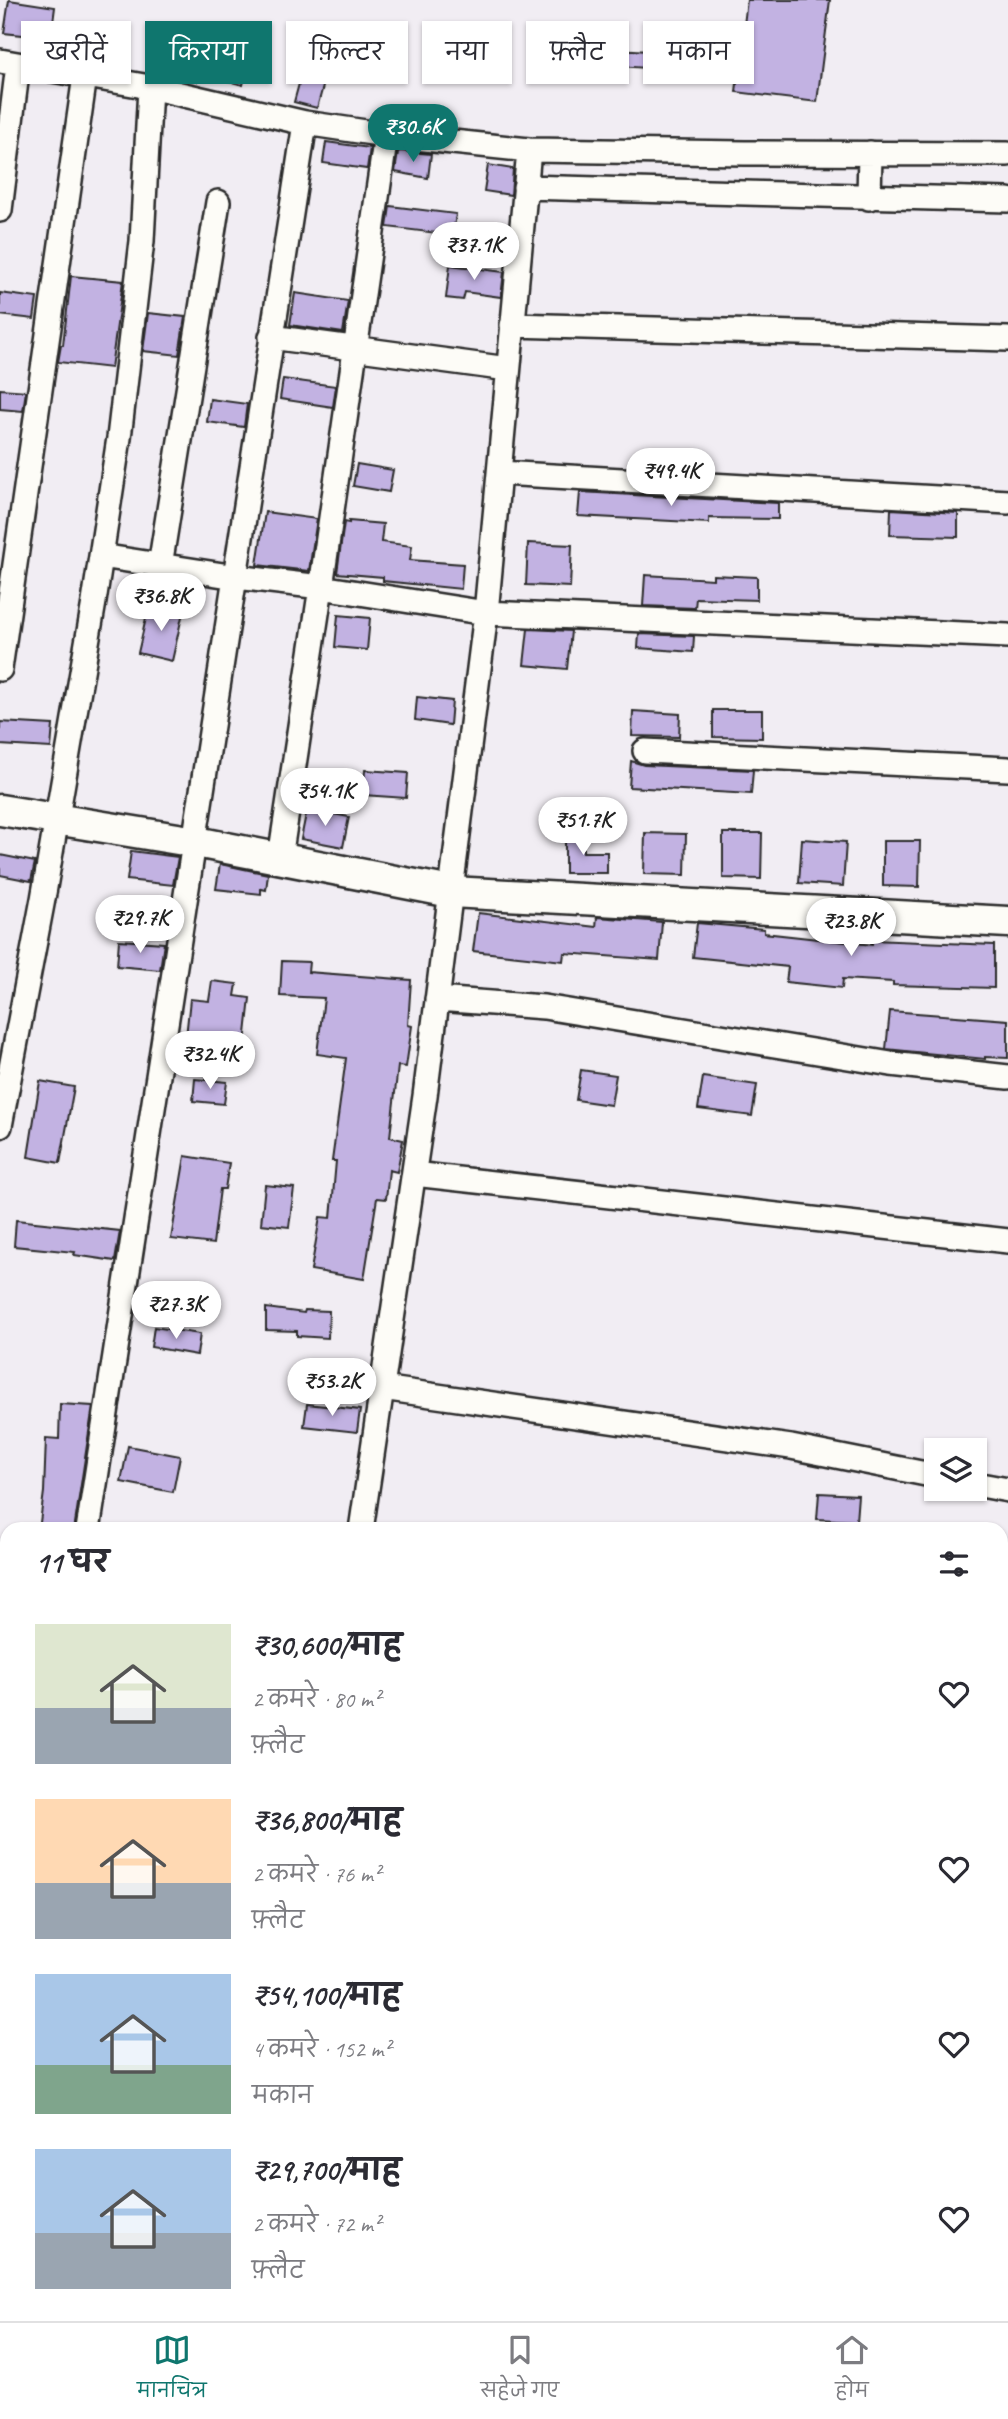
<!DOCTYPE html>
<html lang="hi">
<head>
<meta charset="utf-8">
<style>
	:root { --surface:#fff; --page:#f7f7f7; --text:#2b2b33; --muted:#7c7c81; --line:#e1e1e2; --accent:#0f766e }
	body { margin:0; font-family:Caveat,"Playpen Sans Deva",sans-serif; background:var(--page); color:var(--text); height:100vh; display:flex; flex-direction:column; font-size:26px; white-space:nowrap }
	* { box-sizing:border-box; margin:0 }
	p { font-size:23px; color:var(--muted) }
	.icon { flex:none; width:38px; height:38px; fill:none; stroke:currentColor; stroke-width:2; stroke-linecap:round; stroke-linejoin:round }
	.map { position:relative; flex:1; overflow:hidden }
	.side { position:absolute; left:0px; top:1522px; width:1008px; height:800px; display:flex; flex-direction:column; background:var(--surface); border-radius:21px 21px 0 0; box-shadow:0 2px 5px #0004 }
	.side>* { flex:none }
	.banner { position:absolute; left:21px; top:21px; width:966px; height:63px; display:flex; gap:14px }
	.fabs { position:absolute; left:924px; top:1438px; display:grid; gap:14px }
	.fabs a { display:grid; place-items:center; width:63px; height:63px; border-radius:0px; background:var(--surface); box-shadow:0 2px 5px #0004; font-size:35px }
	.price { position:absolute; translate:-50% -60px; padding:0 16px; border-radius:24px; background:#fff; color:#222; font-size:23px; line-height:46px; filter:drop-shadow(0 2px 4px #0008) }
	.price::after { content:''; position:absolute; left:50%; top:42px; width:21px; height:16px; margin-left:-10px; background:inherit; clip-path:polygon(0 0,100% 0,50% 100%) }
	.price.on { background:var(--accent); color:#fff }
	ul { padding:0; list-style:none }
	li { display:flex; align-items:center; gap:21px; height:175px; padding:0 35px }
	li span { display:grid; place-items:center; flex:none; width:196px; height:140px; border-radius:0px; color:#555 }
	li>.icon { margin-inline-start:auto }
	span .icon { width:84px; height:84px; fill:#fffc; stroke-width:1 }
	li b { font-size:30px }
	h2 { display:flex; justify-content:space-between; align-items:center; height:84px; padding:0 35px; font-size:30px }
	.pill { padding:0 24px; border-radius:0px; background:var(--surface); box-shadow:0 2px 5px #0004; font-size:24px; line-height:63px }
	.pill.on { background:var(--accent); color:#fff }
	.dock { display:flex; justify-content:space-around; align-items:center; height:98px; border-top:2px solid var(--line); background:var(--surface); font-size:19px; color:var(--muted) }
	.dock a { display:grid; justify-items:center; gap:4px }
	.dock .on { color:var(--accent) }
	.map>svg:first-child { display:block }
</style>
</head>
<body>
<div class="map">
<svg width="1008" height="2321" viewBox="0 0 1008 2321">
	<rect width="100%" height="100%" fill="#f1edf3"/>
	<filter id="ink" filterUnits="userSpaceOnUse"><feTurbulence type="fractalNoise" baseFrequency=".0143" numOctaves="2"/><feDisplacementMap in="SourceGraphic" scale="14" xChannelSelector="R" yChannelSelector="G"/><feConvolveMatrix kernelMatrix="1 2 1 2 8 2 1 2 1" color-interpolation-filters="sRGB"/></filter>
	<g filter="url(#ink)">
		<path fill="#c2b2e2" stroke="#2b2b2b" stroke-width="2" d="M9,0L55,7L51,38L4,33Z
			M747,0H830L817,102L736,92Z
			M180,26L253,47L243,85L167,65Z
			M578,31L603,33L602,48L648,51L647,68L541,61L542,44L576,46Z
			M306,58L329,65L317,108L294,102Z
			M326,142L370,148L367,169L323,163Z
			M400,151L431,154L428,178L395,172L398,152Z
			M488,165L513,169L511,195L484,191Z
			M390,206L456,214L453,235L387,227Z
			M450,265L504,272L501,297L465,292L463,300L446,298Z
			M71,276L123,281L111,368L58,362L61,345H63Z
			M0,293L37,298L34,319L0,315Z
			M295,293L348,301L343,333L290,325Z
			M148,313L185,317L179,355L143,351Z
			M283,379L336,386L333,407L280,399Z
			M0,389L26,391L23,411L0,409Z
			M210,399L247,404L244,427L207,422Z
			M357,464L393,470L389,492L353,486Z
			M580,492L778,503V519L709,518V523L578,516Z
			M891,509L958,513V537L890,535Z
			M265,512L317,519L309,571L257,565Z
			M349,521L383,524L381,542L412,546L410,560L463,564L461,589L383,581V577L337,573L344,522L349,523Z
			M528,543L572,545L570,587L526,585Z
			M645,575L713,579V575L757,577V600L696,598L695,608L643,606Z
			M149,605L183,612L172,661L138,653Z
			M338,615L370,618L367,650L335,647Z
			M528,629L571,631L567,669L524,665Z
			M639,634L694,636L693,652L638,648Z
			M417,697L452,701L450,725L415,720Z
			M713,710H762V738L713,737Z
			M633,711L680,714L679,737L632,736Z
			M0,722L53,725L51,748L0,745Z
			M631,761L644,765L753,770L751,794L629,787Z
			M365,770L408,773L406,798L363,795Z
			M307,809L349,817L343,847L301,839Z
			M565,833H583V852H607V873H565Z
			M645,833L686,834L685,875L644,874Z
			M723,833H762L761,879L723,878Z
			M802,839L846,842L843,886L799,883Z
			M883,841H920L919,887L883,886Z
			M131,851L178,857L173,885L127,880Z
			M0,855L35,862L31,881L0,875Z
			M220,864L268,874L266,890L261,889V894L216,889Z
			M478,913L596,927L597,917L662,922L659,960L564,953L563,961L473,951Z
			M697,923L764,929V933L872,945V940L994,945V988L893,985V982L843,979L842,988L786,982L788,967L693,957Z
			M119,940L164,943L160,970L117,966Z
			M282,961L309,962L308,972L411,980L408,1025L412,1026L406,1067L398,1066L390,1137L403,1140L397,1172L389,1170L386,1199L377,1198L364,1279L311,1270L320,1217L331,1218L336,1161H332L346,1058L317,1054L324,998L280,996Z
			M212,981L237,984L235,996L250,998L245,1043L186,1037L190,999L209,1001Z
			M890,1011L1008,1020V1058L985,1057V1059L886,1049Z
			M581,1070L616,1075L611,1105L576,1100Z
			M703,1077L757,1085L752,1116L698,1109Z
			M195,1079L227,1082L224,1104L193,1101Z
			M40,1081L74,1087L60,1163L28,1157Z
			M185,1156L229,1163L225,1189H220L213,1244L171,1239Z
			M265,1185L294,1188L289,1227L261,1224Z
			M16,1220L120,1231L115,1261L74,1255L75,1252L14,1246Z
			M266,1308L304,1313L305,1310L329,1311L328,1338L297,1336V1331L266,1330Z
			M154,1327L200,1334L197,1355L151,1347Z
			M60,1404L93,1406L74,1530H39L44,1492L46,1438L59,1439Z
			M307,1404L360,1410L357,1432L304,1426Z
			M128,1446L180,1456L173,1492L121,1482Z
			M819,1493L858,1495L856,1521L817,1519Z"/>
		<g fill="none" stroke-linecap="round" stroke-linejoin="round">
			<g stroke="#2b2b2b" stroke-width="28">
				<path id="minor" d="M0,61L150,87L305,123L386,135L529,150L745,153L1008,154
					M525,187L1008,200
					M869,198L870,153
					M0,210L18,65
					M512,325L1008,339
					M271,337L508,369
					M499,473L1008,502
					M101,556L236,577L321,587L486,613L1008,636
					M160,566L218,202
					M0,669L85,76
					M645,751L1008,769
					M280,858L321,587L386,135
					M437,999L544,1007L891,1064L1008,1077
					M0,1126L43,899L94,602L119,438L142,241L150,87
					M414,1174L1008,1241
					M382,1388L791,1447L936,1476
					M975,1484L1008,1490
					M88,1530L305,123
					M361,1530L425,1096L486,613L529,150
					M1001,1750L1008,1751
					M0,1764L7,1776
					M0,1914L7,1917
					M1001,2032L1008,2034
					M1001,2278H1008
					M18,2321L21,2315
					M97,2321V2315
					M261,2321L262,2315"/>
			</g>
			<g stroke="#2b2b2b" stroke-width="35">
				<path id="tertiary" d="M0,810L196,842L451,892L1008,922"/>
			</g>
			<use href="#minor" stroke="#fdfcf7" stroke-width="23"/>
			<use href="#tertiary" stroke="#fdfcf7" stroke-width="30"/>
		</g>
	</g>
</svg>
<div class="fabs">
<a><svg class="icon" aria-label="layers" viewBox="0 0 24 24"><path d="M12 4l9 5-9 5-9-5zM3 14l9 5 9-5"/></svg></a>
</div>
<b class="price on" style="left:413px;top:164px">₹30.6K</b>
<b class="price" style="left:474px;top:282px">₹37.1K</b>
<b class="price" style="left:671px;top:508px">₹49.4K</b>
<b class="price" style="left:161px;top:633px">₹36.8K</b>
<b class="price" style="left:325px;top:828px">₹54.1K</b>
<b class="price" style="left:583px;top:857px">₹51.7K</b>
<b class="price" style="left:140px;top:955px">₹29.7K</b>
<b class="price" style="left:851px;top:958px">₹23.8K</b>
<b class="price" style="left:210px;top:1091px">₹32.4K</b>
<b class="price" style="left:176px;top:1341px">₹27.3K</b>
<b class="price" style="left:332px;top:1418px">₹53.2K</b>
<div class="banner">
<a class="pill">खरीदें</a>
<a class="pill on">किराया</a>
<a class="pill">फ़िल्टर</a>
<a class="pill">नया</a>
<a class="pill">फ़्लैट</a>
<a class="pill">मकान</a>
</div>
<section class="side">
<h2>11 घर<svg class="icon" aria-label="filters" viewBox="0 0 24 24"><path d="M4 7h16M4 17h16"/><circle cx="9" cy="7" r="2"/><circle cx="15" cy="17" r="2"/></svg></h2>
<ul>
<li><span style="background:linear-gradient(#dfe7d0 60%,#9aa5b1 0)"><svg class="icon" aria-label="home" viewBox="0 0 24 24"><path d="M3 11l9-7 9 7M6 9v11h12V9"/></svg></span><div><b>₹30,600/माह</b><p>2 कमरे · 80 m²</p><p>फ़्लैट</p></div><svg class="icon" aria-label="heart" viewBox="0 0 24 24"><path d="M12 20l-8-8c-3-5 5-10 8-4 3-6 11-1 8 4z"/></svg></li>
<li><span style="background:linear-gradient(#ffd9b3 60%,#9aa5b1 0)"><svg class="icon" aria-label="home" viewBox="0 0 24 24"><path d="M3 11l9-7 9 7M6 9v11h12V9"/></svg></span><div><b>₹36,800/माह</b><p>2 कमरे · 76 m²</p><p>फ़्लैट</p></div><svg class="icon" aria-label="heart" viewBox="0 0 24 24"><path d="M12 20l-8-8c-3-5 5-10 8-4 3-6 11-1 8 4z"/></svg></li>
<li><span style="background:linear-gradient(#a9c7e8 65%,#7fa58c 0)"><svg class="icon" aria-label="home" viewBox="0 0 24 24"><path d="M3 11l9-7 9 7M6 9v11h12V9"/></svg></span><div><b>₹54,100/माह</b><p>4 कमरे · 152 m²</p><p>मकान</p></div><svg class="icon" aria-label="heart" viewBox="0 0 24 24"><path d="M12 20l-8-8c-3-5 5-10 8-4 3-6 11-1 8 4z"/></svg></li>
<li><span style="background:linear-gradient(#a9c7e8 60%,#9aa5b1 0)"><svg class="icon" aria-label="home" viewBox="0 0 24 24"><path d="M3 11l9-7 9 7M6 9v11h12V9"/></svg></span><div><b>₹29,700/माह</b><p>2 कमरे · 72 m²</p><p>फ़्लैट</p></div><svg class="icon" aria-label="heart" viewBox="0 0 24 24"><path d="M12 20l-8-8c-3-5 5-10 8-4 3-6 11-1 8 4z"/></svg></li>
</ul>
</section>
</div>
<nav class="dock">
<a class="on"><svg class="icon" aria-label="map" viewBox="0 0 24 24"><path d="M3 6l6-2 6 2 6-2v14l-6 2-6-2-6 2zM9 4v14M15 6v14"/></svg>मानचित्र</a>
<a><svg class="icon" aria-label="saved" viewBox="0 0 24 24"><path d="M7 4h10v16l-5-4-5 4z"/></svg>सहेजे गए</a>
<a><svg class="icon" aria-label="home" viewBox="0 0 24 24"><path d="M3 11l9-7 9 7M6 9v11h12V9"/></svg>होम</a>
</nav>
</body>
</html>
